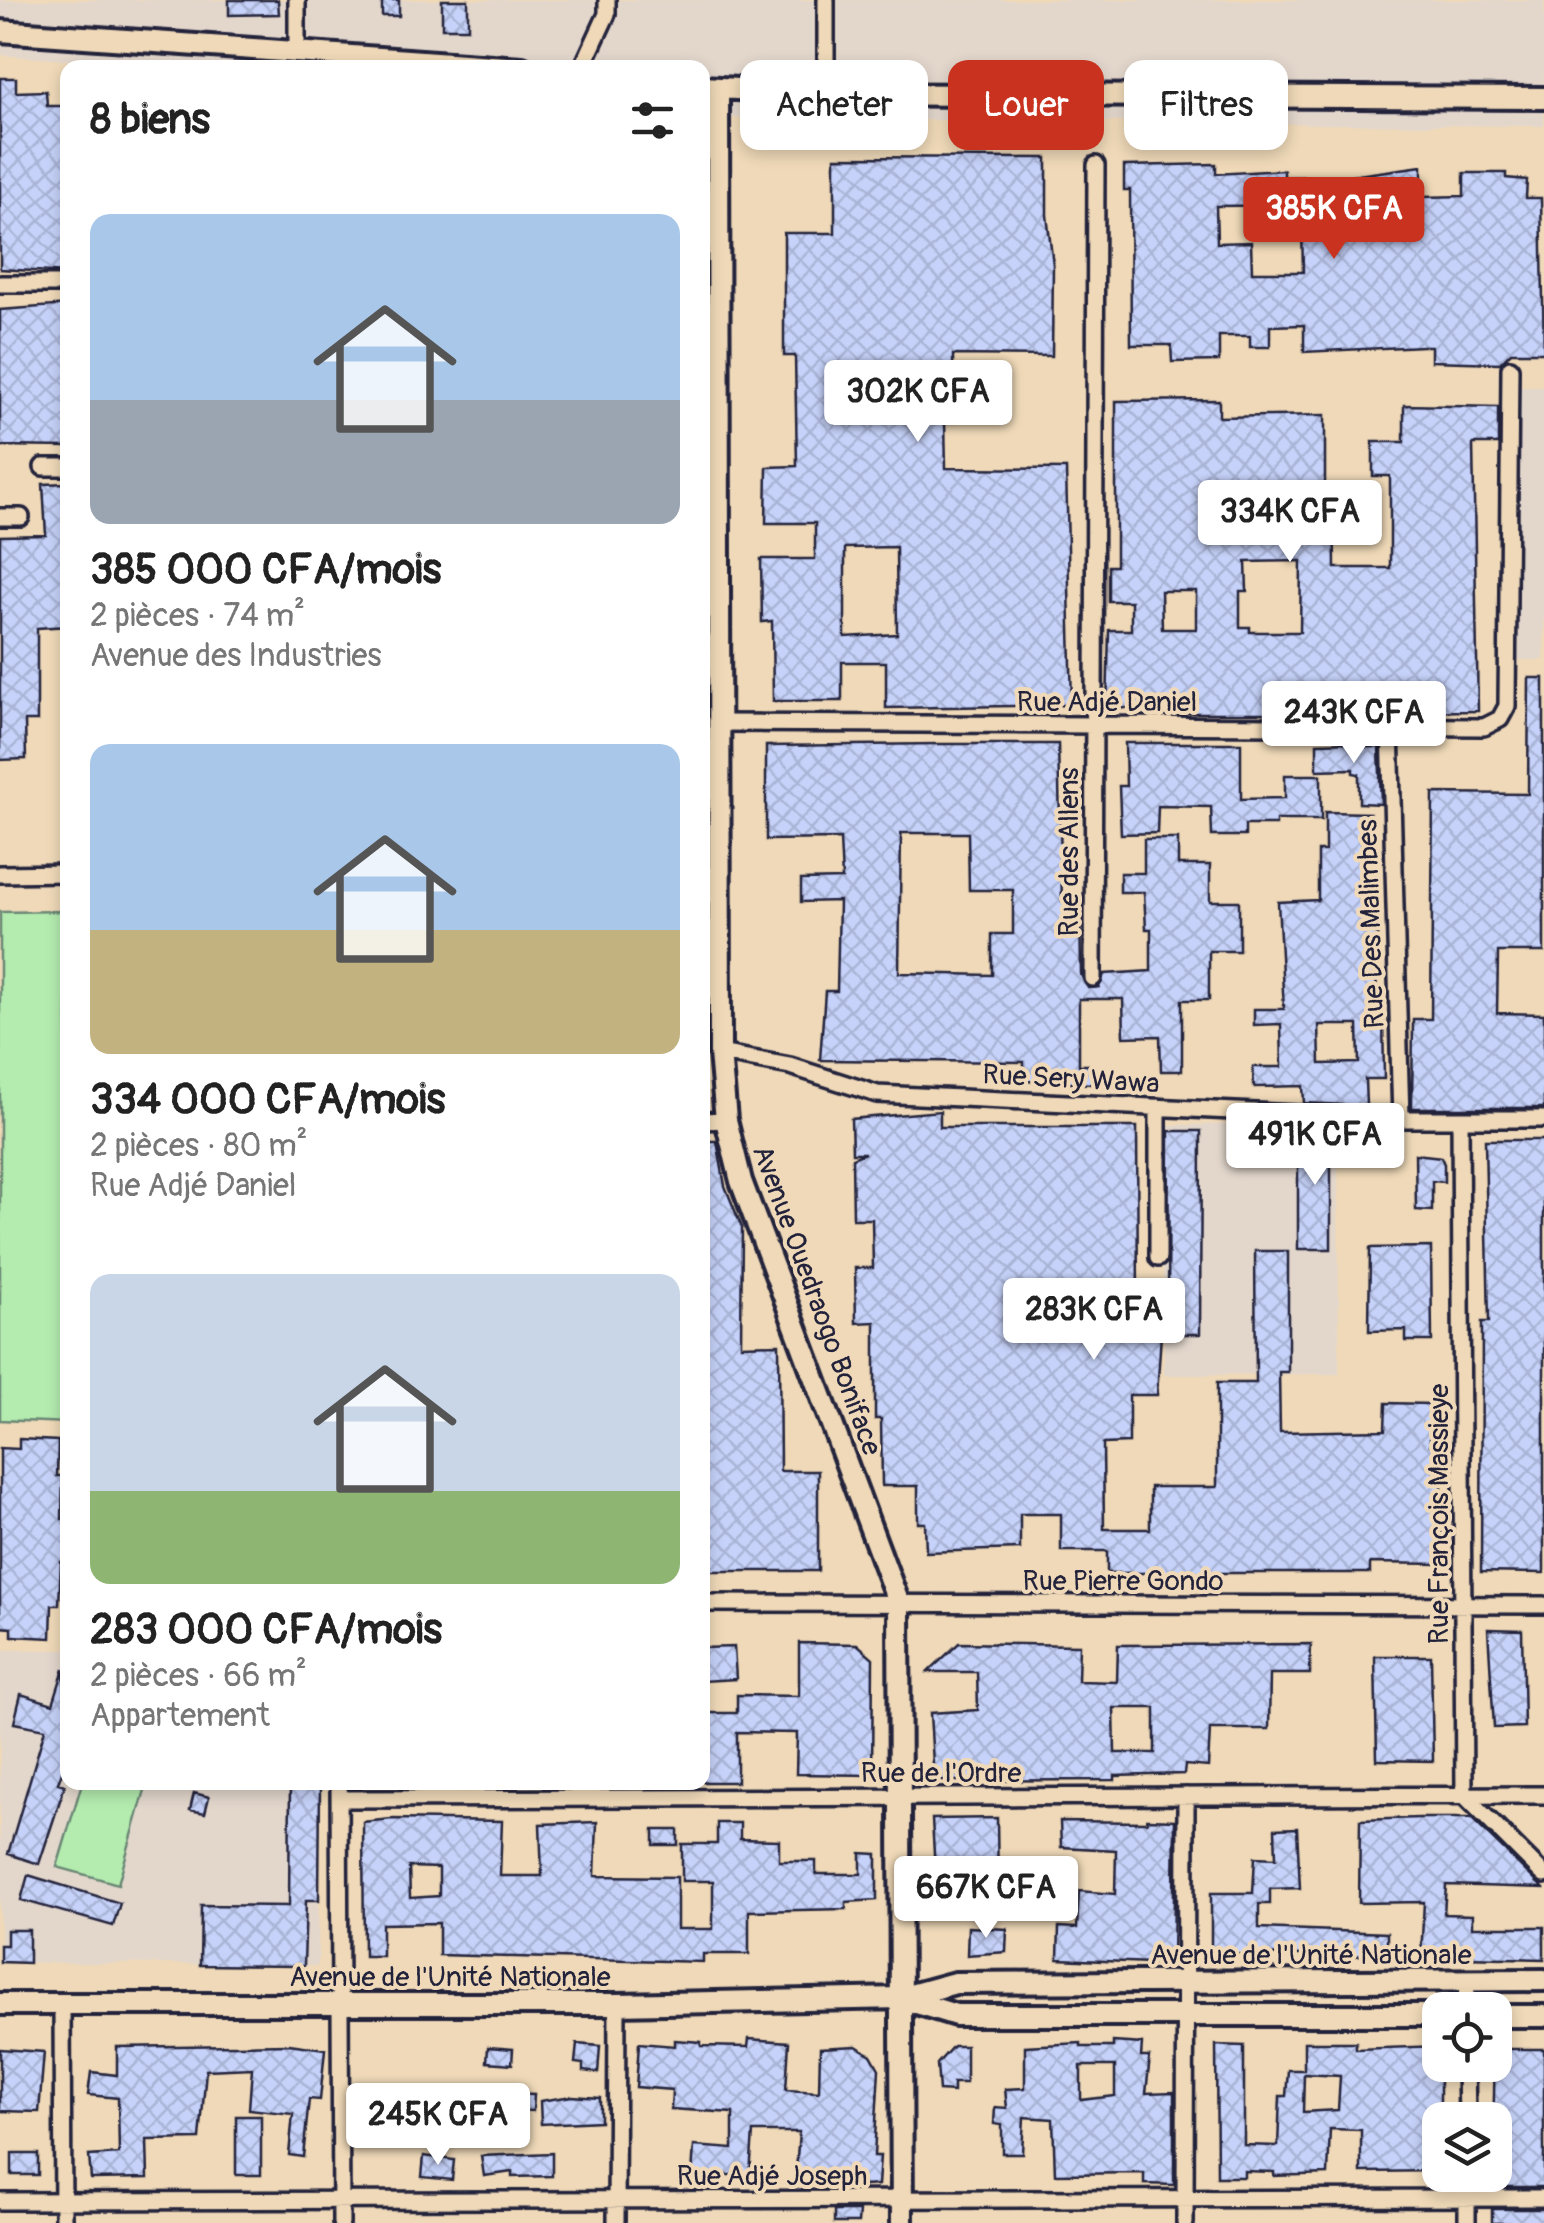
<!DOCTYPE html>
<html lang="fr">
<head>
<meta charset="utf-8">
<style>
	:root { --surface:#fff; --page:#f6f6f6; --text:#222; --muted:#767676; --accent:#c8321e }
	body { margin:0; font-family:Pangolin,sans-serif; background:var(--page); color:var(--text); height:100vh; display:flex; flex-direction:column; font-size:38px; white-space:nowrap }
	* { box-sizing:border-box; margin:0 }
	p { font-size:32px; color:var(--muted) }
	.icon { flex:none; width:55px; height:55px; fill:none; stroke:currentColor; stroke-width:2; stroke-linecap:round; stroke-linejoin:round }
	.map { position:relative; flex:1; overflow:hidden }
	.sheet { position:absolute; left:60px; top:60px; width:650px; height:1730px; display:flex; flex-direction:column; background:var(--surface); border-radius:20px; box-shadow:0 5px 15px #0003 }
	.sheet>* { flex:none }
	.banner { position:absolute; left:740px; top:60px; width:652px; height:90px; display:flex; gap:20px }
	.fabs { position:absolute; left:1422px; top:1992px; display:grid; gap:20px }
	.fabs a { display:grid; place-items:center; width:90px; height:90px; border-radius:20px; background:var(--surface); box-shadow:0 5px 15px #0003; font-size:50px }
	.price { position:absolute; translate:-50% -85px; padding:0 22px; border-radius:10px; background:#fff; color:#222; font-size:32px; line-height:65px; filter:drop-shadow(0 2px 5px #0008) }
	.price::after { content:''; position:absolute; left:50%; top:60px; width:30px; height:22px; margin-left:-15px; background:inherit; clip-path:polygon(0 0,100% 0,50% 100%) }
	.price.selected { background:var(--accent); color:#fff }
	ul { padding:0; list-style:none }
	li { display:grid; align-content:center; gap:20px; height:530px; padding:0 30px }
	li span { display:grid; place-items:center; height:310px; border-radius:20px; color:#555 }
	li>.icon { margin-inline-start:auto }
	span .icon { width:180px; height:180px; fill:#fffc; stroke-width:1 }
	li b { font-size:42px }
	h2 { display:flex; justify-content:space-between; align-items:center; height:120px; padding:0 30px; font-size:42px }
	.tag { padding:0 35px; border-radius:20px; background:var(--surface); box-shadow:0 5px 15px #0003; font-size:35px; line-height:90px }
	.tag.selected { background:var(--accent); color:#fff }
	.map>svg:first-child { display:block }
</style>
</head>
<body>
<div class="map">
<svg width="1544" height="2223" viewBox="0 0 1544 2223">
	<defs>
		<pattern id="building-cross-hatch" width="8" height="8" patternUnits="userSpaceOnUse" patternTransform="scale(2.5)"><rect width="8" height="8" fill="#c6d2f9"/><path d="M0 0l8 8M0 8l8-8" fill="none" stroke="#aab4d6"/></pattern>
	</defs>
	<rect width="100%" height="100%" fill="#efd9b8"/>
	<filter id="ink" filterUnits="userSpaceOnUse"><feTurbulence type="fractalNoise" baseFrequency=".01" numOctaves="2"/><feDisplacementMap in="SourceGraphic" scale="20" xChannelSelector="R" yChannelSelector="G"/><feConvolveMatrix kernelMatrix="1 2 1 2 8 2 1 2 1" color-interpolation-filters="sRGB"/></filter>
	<g filter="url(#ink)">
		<path fill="#e3d7cc" d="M0,0H1544V126L736,118L703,115L702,68H172L0,55Z
			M1512,387H1544V660H1515Z
			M1338,1124L1339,1374L1164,1375L1162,1125Z
			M0,1650H67L68,1782L320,1783L318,1966L0,1962Z"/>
		<path fill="#b4ecaf" stroke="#6b8775" stroke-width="2.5" d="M67,911V1423L0,1420V912Z
			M82,1783H147L118,1884L57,1867Z"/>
		<path fill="url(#building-cross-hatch)" stroke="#22223b" stroke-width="2.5" fill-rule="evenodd" d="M229,0H278L279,14L229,15Z
			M382,0H399V16H382Z
			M442,0H468V28H442Z
			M0,78H16V92L46,91L47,106H68V273L0,269Z
			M835,157L1047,158V215L1053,265L1052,356L953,355L954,422H945L946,468L1066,469L1072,705L886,708V662H842V701H773L772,621L762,622L761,559H815V523H766L767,467L797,466L795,356H784V233H835ZM896,547L897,634L845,637V548Z
			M1216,164V174L1284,170V177L1351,176L1422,166V197L1464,196V173H1506V178L1527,180L1526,198H1541L1544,352H1511L1500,363L1431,361V346H1423L1304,352V325L1270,326V347H1250V336H1219V361L1172,362L1171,345H1131L1130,190H1124V166ZM1295,205V226H1302L1303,272H1252L1251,242L1217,243L1216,206Z
			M68,305V447L0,446V310Z
			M1219,400V417L1325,415V488L1334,487L1335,568H1390V476H1373V442H1404V405L1498,407V444H1473L1478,711L1390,712V700H1336V708H1288V713H1166V706L1107,709L1109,630H1131V601H1108V566H1116V401ZM1301,561L1300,632H1250V627H1240V591H1247L1246,562ZM1161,591H1196V629H1162Z
			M68,483V626L37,628V721H25L26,759L0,760V536L46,535L43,484Z
			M1529,678H1544V952H1498L1497,1013L1544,1014V1108H1412L1413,1019H1431L1433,793L1528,794Z
			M1350,742V747H1379L1381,804L1359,803V774L1353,773V769L1317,770V743Z
			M1125,743H1241V799L1285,798V775H1321V820H1276V825H1245V836H1212L1211,807L1158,806L1157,833L1121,834L1119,786H1126Z
			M940,744H1058L1062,901L1080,900L1081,975L1088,988L1099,987L1104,974L1151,971V929H1146L1144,892H1120V873H1144V839H1178V865H1210V901H1239V951H1209V1000H1182V1071H1161L1160,1036L1124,1037L1123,999H1079V1065H1092V1084L1024,1081V1062L820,1060L825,991H837L839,901L801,902V880L842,879L840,839L766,840V746ZM901,833H968L969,890H1013V934H992V975L899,973Z
			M1325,812L1370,813V841H1362V902H1378L1376,1010H1383L1384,1079H1365L1366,1106L1304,1103L1303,1086L1254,1087L1253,1067H1282L1281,1024L1254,1025V1009H1284L1278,902L1318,900V851H1325ZM1319,1025H1358L1359,1063L1320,1064Z
			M940,1111V1127H1137L1138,1305H1168L1169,1131H1201L1200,1334H1161L1157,1395H1129V1443L1103,1444L1104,1529H1150V1487H1217V1383H1256L1255,1251H1288V1372H1279L1280,1432L1385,1430L1386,1403L1430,1404V1445H1442V1564L1370,1563V1573H1107V1551H1061V1514H1020V1549L926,1552L925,1523H918V1486H882L881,1419H875V1322L856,1323L855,1268H873L872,1219H853L852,1158L865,1153H852L851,1119Z
			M1304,1126L1331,1127V1249H1298V1129Z
			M1485,1140H1544V1573L1481,1572L1482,1322H1489Z
			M702,1141H717L725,1186L742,1228L741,1345L779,1344L780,1471H818V1571H702Z
			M1415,1154L1441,1157L1444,1164V1182L1432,1181V1211L1416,1210Z
			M1431,1247L1432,1341H1406V1330L1369,1331L1370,1248Z
			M19,1439L58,1441L57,1476H63L62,1519H68V1563L61,1562L59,1605H52L51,1638L12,1636V1628L0,1627V1448L19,1449Z
			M1488,1629L1522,1630L1524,1727L1494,1728Z
			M799,1643L857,1644L873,1658L872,1775L796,1774L797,1733L737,1732V1782H702V1713H737V1695L799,1696Z
			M959,1643L1079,1645L1078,1681L1117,1682L1118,1645L1311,1644L1310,1674H1270L1269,1729H1210L1208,1767L1185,1765L1184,1774L1115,1776V1780L934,1781L930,1713L978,1710L977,1672H928ZM1114,1708H1155V1753H1115Z
			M734,1647L736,1679L702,1681V1648Z
			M1375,1656H1431L1433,1761L1377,1760Z
			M64,1669L68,1755L58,1783L65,1785L39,1864L8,1854L45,1729L14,1723L21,1694L53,1704Z
			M290,1782H320L319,1900H306L304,1966L200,1965L201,1905L289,1906Z
			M194,1793L209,1797L205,1813L190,1810Z
			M997,1818L998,1888L936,1889L932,1819Z
			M1419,1818H1471L1543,1888L1446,1885L1444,1914L1472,1915V1927H1544V1959L1421,1956L1424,1902L1359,1903L1360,1820Z
			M392,1819L502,1821L500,1876H542L540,1824L597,1822L595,1876L677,1877V1929H713V1881H682V1844H717V1823H740V1839L779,1840V1861H816V1874H861V1853L877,1854V1900L846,1902V1909L749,1911V1954H703V1962L439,1955V1923L382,1924V1956H364L363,1822ZM409,1867L439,1868V1896L410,1898Z
			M1147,1819L1175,1820L1173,1964L1058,1959L1059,1927L1077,1928L1079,1891L1115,1894L1116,1850L1061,1847L1060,1821L1147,1822Z
			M1297,1828L1300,1888L1270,1889V1904H1259V1928L1387,1933V1956L1211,1954V1893H1253L1255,1857L1276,1858L1275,1829Z
			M654,1830H678V1845H654Z
			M28,1875L120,1903L113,1926L21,1900Z
			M968,1927L1007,1929L1006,1952L967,1955Z
			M7,1930H29V1963L0,1962V1945H7Z
			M749,2039L789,2042L786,2090L819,2092L820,2048L856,2046L871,2055L879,2069L874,2156H880L878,2185L835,2188V2182L821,2181L822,2173L796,2171L799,2132H753L750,2175H692L694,2146L733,2149V2113L671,2109L672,2090L636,2087L639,2043L675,2046V2040L701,2042V2046L748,2047Z
			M1113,2042L1142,2044L1141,2057H1150L1146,2093L1174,2092V2185L1144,2184V2173L1055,2174L1053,2119L1024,2117L1022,2153H1002V2125L994,2124L995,2107L1007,2108L1005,2089L1025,2088V2046L1081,2043V2047H1113ZM1081,2066H1115V2096L1081,2100Z
			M1304,2042H1356V2049L1440,2046V2171L1361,2172V2130L1330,2129L1328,2174L1274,2176V2172L1244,2171V2177H1217L1216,2045L1244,2046V2145L1278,2146L1280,2096H1286L1288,2070H1304ZM1304,2074L1340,2076L1338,2110L1303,2112Z
			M289,2044L325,2049L320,2100L309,2099L303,2157L289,2155L293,2114L249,2109L252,2068L206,2070L200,2139L147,2140L148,2178L91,2179L89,2156L119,2154L118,2098L88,2095L91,2072L117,2075V2047Z
			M577,2044L600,2046L598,2073L583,2071V2064L575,2063Z
			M953,2046H966V2083H953V2092L939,2091L937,2064Z
			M488,2047L513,2049L512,2064L487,2062Z
			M0,2049L44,2052L39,2112L0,2111Z
			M1495,2049H1544V2187H1492Z
			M486,2093L534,2095L533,2111L485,2109Z
			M572,2096L600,2098V2121L541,2124L540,2101Z
			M450,2112L452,2129L434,2130L432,2115Z
			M236,2116H261V2175H236Z
			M552,2153V2176L512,2177V2172L484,2176L481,2156Z
			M12,2154H38V2175H12Z
			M424,2156L454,2160L452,2180L422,2177Z
			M1492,2209H1544V2223H1492Z
			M834,2211H859L858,2223H834Z"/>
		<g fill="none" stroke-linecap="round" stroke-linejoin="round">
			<g stroke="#22223b" stroke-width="22">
				<path id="minor" d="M297,53V0
					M582,68L607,14V0
					M826,94V0
					M0,284H68
					M43,467H68
					M0,517H21
					M719,723L1484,727L1500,719L1507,706L1510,368
					M1390,727L1401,1119
					M0,874L68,873
					M1093,978L1096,165
					M720,1053L790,1066L877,1094L1401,1119H1544
					M1158,1107V1258
					M1460,1119L1464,1795L1544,1875
					M702,1121L726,1120
					M702,1603L1544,1605
					M339,1782L341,2223
					M339,1799L1544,1795
					M62,2004L63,2223
					M1466,2010L1467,1981
					M1466,2065L1467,2120
					M1467,2175V2223
					M0,2201L1544,2198
					M616,2223L617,2004
					M1185,2223L1186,1796"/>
			</g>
			<g stroke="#22223b" stroke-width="28">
				<path id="tertiary" d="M0,31L522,68
					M702,87L826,94L1544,98
					M718,89L720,1053L726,1120L741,1181L899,1604L902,2223
					M900,1998L956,2015H1440
					M0,2004H617L900,1998L955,1983L1544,1980
					M1495,2016H1544"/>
			</g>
			<use href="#minor" stroke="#efd9b8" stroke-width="15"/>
			<use href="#tertiary" stroke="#efd9b8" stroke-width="20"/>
		</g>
	</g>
	<g text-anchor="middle" stroke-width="8" stroke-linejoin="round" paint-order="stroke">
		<g font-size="28" fill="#22223b" stroke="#efd9b8">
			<text x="1107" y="711">Rue Adjé Daniel</text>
			<text transform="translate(1068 852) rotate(-90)" y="10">Rue des Allens</text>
			<text transform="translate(1370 924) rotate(-92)" y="10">Rue Des Malimbes</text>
			<text transform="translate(1071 1078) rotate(3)" y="10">Rue Sery Wawa</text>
			<text transform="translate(818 1300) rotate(70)" y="10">Avenue Ouedraogo Boniface</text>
			<text transform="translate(1438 1514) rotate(-90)" y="10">Rue François Massieye</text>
			<text x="1123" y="1590">Rue Pierre Gondo</text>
			<text x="941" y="1782">Rue de l'Ordre</text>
			<text x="1311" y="1964">Avenue de l'Unité Nationale</text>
			<text x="450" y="1986">Avenue de l'Unité Nationale</text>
			<text x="772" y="2185">Rue Adjé Joseph</text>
		</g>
	</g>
</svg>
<div class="fabs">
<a><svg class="icon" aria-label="locate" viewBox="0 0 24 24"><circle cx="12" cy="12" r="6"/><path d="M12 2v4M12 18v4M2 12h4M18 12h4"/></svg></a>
<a><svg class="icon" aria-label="layers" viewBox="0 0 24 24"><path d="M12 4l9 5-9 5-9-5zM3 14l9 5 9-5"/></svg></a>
</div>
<b class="price selected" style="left:1334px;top:262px">385K CFA</b>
<b class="price" style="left:918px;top:445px">302K CFA</b>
<b class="price" style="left:1290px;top:565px">334K CFA</b>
<b class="price" style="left:1354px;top:766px">243K CFA</b>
<b class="price" style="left:1315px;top:1188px">491K CFA</b>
<b class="price" style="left:1094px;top:1363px">283K CFA</b>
<b class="price" style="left:986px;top:1941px">667K CFA</b>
<b class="price" style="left:438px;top:2168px">245K CFA</b>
<div class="banner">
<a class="tag">Acheter</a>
<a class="tag selected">Louer</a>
<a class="tag">Filtres</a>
</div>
<section class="sheet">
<h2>8 biens<svg class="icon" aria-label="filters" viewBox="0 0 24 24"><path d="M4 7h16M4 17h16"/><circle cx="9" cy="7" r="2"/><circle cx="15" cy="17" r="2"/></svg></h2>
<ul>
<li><span style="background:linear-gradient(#a9c7e8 60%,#9aa5b1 0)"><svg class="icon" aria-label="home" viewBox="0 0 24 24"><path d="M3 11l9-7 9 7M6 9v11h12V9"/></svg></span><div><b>385 000 CFA/mois</b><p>2 pièces · 74 m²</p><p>Avenue des Industries</p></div></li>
<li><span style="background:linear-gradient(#a9c7e8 60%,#c2b280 0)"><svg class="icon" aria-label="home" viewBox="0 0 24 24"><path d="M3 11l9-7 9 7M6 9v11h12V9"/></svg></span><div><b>334 000 CFA/mois</b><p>2 pièces · 80 m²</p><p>Rue Adjé Daniel</p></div></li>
<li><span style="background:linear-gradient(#c9d6e8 70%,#8fb573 0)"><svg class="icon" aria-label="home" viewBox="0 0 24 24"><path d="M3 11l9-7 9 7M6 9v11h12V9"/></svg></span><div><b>283 000 CFA/mois</b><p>2 pièces · 66 m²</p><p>Appartement</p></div></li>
</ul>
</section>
</div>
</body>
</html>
